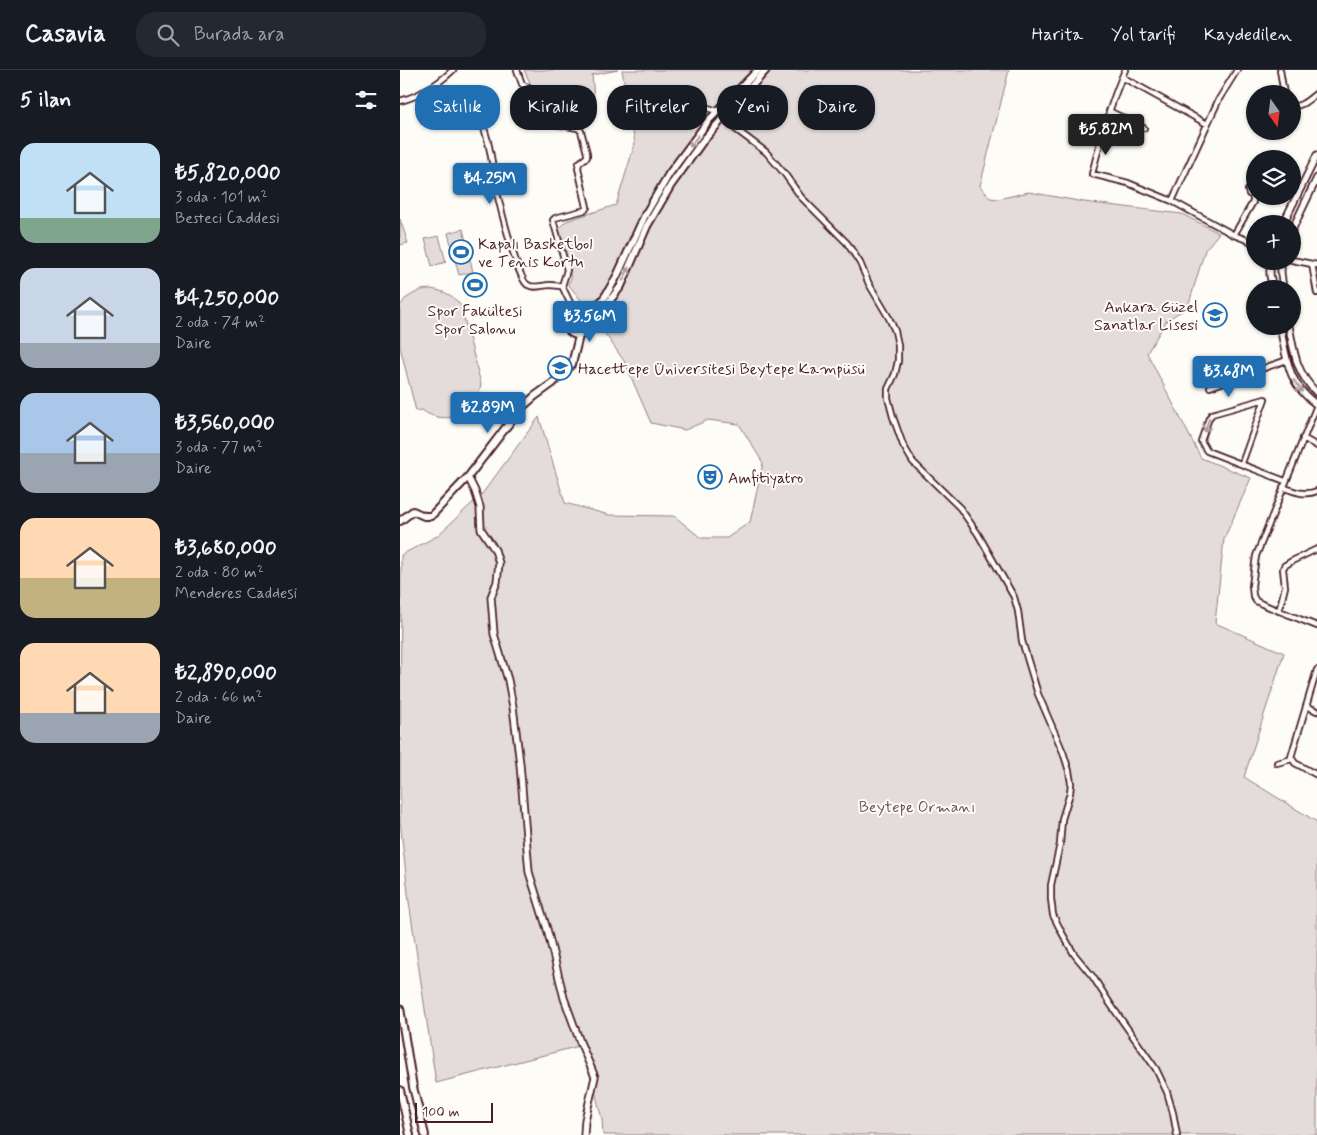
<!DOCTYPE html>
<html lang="tr">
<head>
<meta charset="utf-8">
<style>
	:root { --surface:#171b24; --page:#242831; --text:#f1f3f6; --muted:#9ea1a6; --line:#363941; --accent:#1f6fb2 }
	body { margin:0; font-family:Mynerve,sans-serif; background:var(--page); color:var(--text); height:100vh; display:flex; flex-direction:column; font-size:19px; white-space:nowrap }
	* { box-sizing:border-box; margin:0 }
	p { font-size:16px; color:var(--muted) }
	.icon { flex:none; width:28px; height:28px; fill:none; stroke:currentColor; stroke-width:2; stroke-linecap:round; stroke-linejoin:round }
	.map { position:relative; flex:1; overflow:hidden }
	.drawer { display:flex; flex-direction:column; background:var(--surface); width:400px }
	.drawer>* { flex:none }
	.hud { position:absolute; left:15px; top:15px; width:475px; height:45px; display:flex; gap:10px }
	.needle { width:32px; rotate:166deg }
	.controls { position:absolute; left:846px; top:15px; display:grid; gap:10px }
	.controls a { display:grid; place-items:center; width:55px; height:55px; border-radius:50%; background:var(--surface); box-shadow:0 1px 4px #0004; font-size:25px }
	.scale { position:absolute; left:15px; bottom:12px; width:78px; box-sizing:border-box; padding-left:5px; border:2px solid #4a1f2b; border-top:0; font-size:14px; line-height:18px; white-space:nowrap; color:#4a1f2b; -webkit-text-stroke:4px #fdfcf7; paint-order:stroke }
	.price { position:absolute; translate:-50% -42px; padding:0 11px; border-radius:5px; background:var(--accent); color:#fff; font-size:16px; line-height:32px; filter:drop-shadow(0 1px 2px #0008) }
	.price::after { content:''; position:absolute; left:50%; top:30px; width:15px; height:11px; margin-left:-8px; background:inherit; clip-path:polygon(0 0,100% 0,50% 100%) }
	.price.on { background:#222; color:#fff }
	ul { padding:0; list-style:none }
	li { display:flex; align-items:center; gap:15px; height:125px; padding:0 20px }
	li span { display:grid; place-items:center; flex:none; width:140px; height:100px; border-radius:15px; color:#555 }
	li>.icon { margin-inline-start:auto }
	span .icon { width:60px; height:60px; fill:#fffc; stroke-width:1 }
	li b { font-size:21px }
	h2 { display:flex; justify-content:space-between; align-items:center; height:60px; padding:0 20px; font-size:21px }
	.chip { padding:0 18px; border-radius:20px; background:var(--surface); box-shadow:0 1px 4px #0004; font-size:18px; line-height:45px }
	.chip.on { background:var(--accent); color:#fff }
	header { display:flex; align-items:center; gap:30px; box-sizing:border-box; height:70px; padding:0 25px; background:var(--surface); border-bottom:1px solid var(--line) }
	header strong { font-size:24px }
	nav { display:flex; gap:28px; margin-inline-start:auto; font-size:18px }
	.search { width:350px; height:45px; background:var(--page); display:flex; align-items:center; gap:12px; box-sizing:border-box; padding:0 18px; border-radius:20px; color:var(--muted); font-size:19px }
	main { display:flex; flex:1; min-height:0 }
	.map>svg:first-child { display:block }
</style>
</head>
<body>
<header>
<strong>Casavia</strong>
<div class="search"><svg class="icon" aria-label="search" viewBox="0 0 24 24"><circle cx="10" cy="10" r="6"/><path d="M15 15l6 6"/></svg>Burada ara</div>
<nav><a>Harita</a><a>Yol tarifi</a><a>Kaydedilen</a></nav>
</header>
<main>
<section class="drawer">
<h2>5 ilan<svg class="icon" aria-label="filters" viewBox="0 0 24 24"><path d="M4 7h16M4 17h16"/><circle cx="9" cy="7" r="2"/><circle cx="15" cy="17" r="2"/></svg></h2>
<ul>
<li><span style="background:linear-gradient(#bfe0f5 75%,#7fa58c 0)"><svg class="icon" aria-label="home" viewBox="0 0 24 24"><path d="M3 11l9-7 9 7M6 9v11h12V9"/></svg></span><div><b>₺5,820,000</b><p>3 oda · 101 m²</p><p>Besteci Caddesi</p></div></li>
<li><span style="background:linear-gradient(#c9d6e8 75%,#9aa5b1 0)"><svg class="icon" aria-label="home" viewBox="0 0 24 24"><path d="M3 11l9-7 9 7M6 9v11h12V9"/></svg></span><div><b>₺4,250,000</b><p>2 oda · 74 m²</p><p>Daire</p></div></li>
<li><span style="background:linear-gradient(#a9c7e8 60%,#9aa5b1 0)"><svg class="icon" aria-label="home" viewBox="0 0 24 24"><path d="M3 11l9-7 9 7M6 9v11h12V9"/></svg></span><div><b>₺3,560,000</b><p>3 oda · 77 m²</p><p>Daire</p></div></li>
<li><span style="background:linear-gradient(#ffd9b3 60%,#c2b280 0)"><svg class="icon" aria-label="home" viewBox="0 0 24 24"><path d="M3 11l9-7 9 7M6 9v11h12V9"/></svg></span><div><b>₺3,680,000</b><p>2 oda · 80 m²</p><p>Menderes Caddesi</p></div></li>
<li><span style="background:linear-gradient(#ffd9b3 70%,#9aa5b1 0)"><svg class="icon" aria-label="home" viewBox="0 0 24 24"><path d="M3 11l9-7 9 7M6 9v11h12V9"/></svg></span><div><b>₺2,890,000</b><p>2 oda · 66 m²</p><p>Daire</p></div></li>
</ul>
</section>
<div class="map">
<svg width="917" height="1065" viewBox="0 0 917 1065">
	<rect width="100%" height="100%" fill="#fdfcf7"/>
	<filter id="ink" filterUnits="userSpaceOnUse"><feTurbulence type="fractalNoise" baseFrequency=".02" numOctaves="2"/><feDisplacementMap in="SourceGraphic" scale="10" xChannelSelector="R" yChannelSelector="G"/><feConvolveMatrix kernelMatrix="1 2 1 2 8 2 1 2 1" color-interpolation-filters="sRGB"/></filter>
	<g filter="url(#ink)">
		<path fill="#e3dcda" stroke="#967e82" d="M124,0H218L192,5L194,27L172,49H160L146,25L132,17Z
			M222,0H609L580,116L590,128L598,129L629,122L684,132L782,144L819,163L805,180L788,237L767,250L747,283L801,388L851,408L824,469L815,553L884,583L844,707L917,752V1065H203L202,1049L183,975L36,1013L9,832L0,751L1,485L37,466L82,424L139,347L165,433L209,445L274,446L301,468H327L350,452L363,393L339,354L308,350L285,360L251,353L224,291L189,240L168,214L171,208L158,159L166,151L216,135L235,73Z
			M0,149L8,173L0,175Z
			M63,159L73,202L59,205L48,163Z
			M39,166L46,192L32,196L25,169Z
			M31,219C44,221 53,225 61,236L81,314C77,343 46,358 22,340L16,341L0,277V236L5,229L13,224L21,220Z
			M883,256H887L896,301L904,313L915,325L913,327C889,314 887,280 883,256Z"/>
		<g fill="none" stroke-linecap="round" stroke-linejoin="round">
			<g stroke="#4a1f2b" stroke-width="8">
				<path id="minor" d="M117,0L122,14L135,22L138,26L143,44L146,48L155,54L178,58L181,61L187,83V87L179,93L178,98L187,137L185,140L155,148L153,150L167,200L162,216L175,243
					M725,0C710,34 701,68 692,104L728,113L772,131
					M837,0L819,29L772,131L834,165L855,173
					M880,0L884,24
					M722,7L807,54
					M32,17C48,23 64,28 75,41C90,61 92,97 97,122C102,146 109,169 116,192C118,197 123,213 128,215C134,219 143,215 150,215C154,215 158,216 162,216
					M0,31C20,26 38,14 53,0
					M892,36C902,37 910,28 917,23
					M308,38L318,41L325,45L330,55L366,82L384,103L401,127L447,173L460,193L469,214L489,248L495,261L498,275V291L495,304L488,319V328L493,347L503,375L513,392L560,438L578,464L614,527L618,541L622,571L638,624L663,682L669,701L671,713L670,723L662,749L660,774L651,815V829L653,845L662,863L674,884L693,907L711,935L756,999L767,1022L773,1043L777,1065
					M709,41L744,58
					M854,125L849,124L848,120L851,117L855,118
					M834,165L853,132V125
					M892,190L917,195
					M912,194L917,223
					M810,317L887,290
					M917,335L856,486L852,516L853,526L856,531L862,534L917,556
					M903,368L917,376
					M842,393L865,329L812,344L809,348L801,371L807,381L885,411
					M883,417C895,422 905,426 917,421
					M879,541L885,517L883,499L884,496L892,491L917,479
					M917,600L891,687L895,693L917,705
					M906,636L917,641
					M877,693L892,689"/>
			</g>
			<g stroke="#4a1f2b" stroke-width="9">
				<path id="tertiary" d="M883,154L917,85
					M892,160L917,108
					M870,191V205L873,219
					M881,191V203L883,219
					M880,256C887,290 887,313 917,335
					M889,256C894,283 896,303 917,323
					M68,407L75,421L80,437L81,459L95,480L99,493L97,512L91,527L94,564L108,610L113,637L120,694L129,802L147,859L164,928L180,972L195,1007L185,1050L184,1065"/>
			</g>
			<g stroke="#4a1f2b" stroke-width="10">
				<path id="secondary" d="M167 254a11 11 0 1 1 22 0a11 11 0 1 1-22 0Z
					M179,243L201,232L206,225L217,206L245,145L269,104L309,50L358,0
					M189,258L221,216L247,156L271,115L302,72L366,0
					M0,451L13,441L24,446H31L68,407L120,339L135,326L153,313L172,294L179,266
					M0,938L13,1017L25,1065
					M0,1020L10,1065"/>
			</g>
			<use href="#minor" stroke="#fdfcf7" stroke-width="4.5"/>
			<use href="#tertiary" stroke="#fdfcf7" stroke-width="5.5"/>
			<use href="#secondary" stroke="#fdfcf7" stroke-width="6"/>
		</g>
		<defs><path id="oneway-shaft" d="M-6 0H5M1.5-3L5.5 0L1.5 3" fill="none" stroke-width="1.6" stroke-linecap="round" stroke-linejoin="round" transform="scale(1.25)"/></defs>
		<g stroke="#ac999b">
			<use href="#oneway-shaft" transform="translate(294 71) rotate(126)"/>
			<use href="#oneway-shaft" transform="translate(226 204) rotate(-65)"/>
			<use href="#oneway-shaft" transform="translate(898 316) rotate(54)"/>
			<use href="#oneway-shaft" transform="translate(807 355) rotate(108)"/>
		</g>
	</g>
	<defs>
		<g id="stadium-ring" transform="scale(1.25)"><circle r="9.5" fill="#fdfcf7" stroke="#1f6fb2" stroke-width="1.5"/><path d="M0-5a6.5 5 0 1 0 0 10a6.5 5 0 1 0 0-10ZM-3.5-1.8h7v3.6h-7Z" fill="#1f6fb2"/></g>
		<g id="school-ring" transform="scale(1.25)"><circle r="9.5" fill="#fdfcf7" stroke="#1f6fb2" stroke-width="1.5"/><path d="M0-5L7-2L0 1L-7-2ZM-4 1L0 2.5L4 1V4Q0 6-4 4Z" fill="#1f6fb2"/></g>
		<g id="university-ring" transform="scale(1.25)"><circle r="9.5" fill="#fdfcf7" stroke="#1f6fb2" stroke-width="1.5"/><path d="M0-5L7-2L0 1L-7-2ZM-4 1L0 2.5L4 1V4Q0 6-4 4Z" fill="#1f6fb2"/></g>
		<g id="theatre-ring" transform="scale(1.25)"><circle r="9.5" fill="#fdfcf7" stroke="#1f6fb2" stroke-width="1.5"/><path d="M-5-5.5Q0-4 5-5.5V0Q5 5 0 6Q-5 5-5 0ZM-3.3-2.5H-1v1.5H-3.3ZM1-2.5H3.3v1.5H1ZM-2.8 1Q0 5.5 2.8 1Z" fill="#1f6fb2"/></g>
	</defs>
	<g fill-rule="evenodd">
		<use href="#stadium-ring" x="61" y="182"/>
		<use href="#stadium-ring" x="75" y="215"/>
		<use href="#school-ring" x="815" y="245"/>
		<use href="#university-ring" x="160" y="298"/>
		<use href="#theatre-ring" x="310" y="407"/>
	</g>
	<g text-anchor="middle" stroke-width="4" stroke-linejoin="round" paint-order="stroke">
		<g font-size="16" fill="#4a1f2b" stroke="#fdfcf7" text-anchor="start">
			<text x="78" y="179">Kapalı Basketbol<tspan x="78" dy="18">ve Tenis Kortu</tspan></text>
			<text x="798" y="242" text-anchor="end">Ankara Güzel<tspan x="798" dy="18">Sanatlar Lisesi</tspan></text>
			<text x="75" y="246" text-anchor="middle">Spor Fakültesi<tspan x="75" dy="18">Spor Salonu</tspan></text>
			<text x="178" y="304">Hacettepe Üniversitesi Beytepe Kampüsü</text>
			<text x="328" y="413">Amfitiyatro</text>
		</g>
		<g font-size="16" fill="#704e57" stroke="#fdfcf7">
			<text x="517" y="742">Beytepe Ormanı</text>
		</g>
	</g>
</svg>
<div class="controls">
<a><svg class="needle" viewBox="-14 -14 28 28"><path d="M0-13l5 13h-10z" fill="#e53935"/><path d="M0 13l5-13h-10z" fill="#9ea1a6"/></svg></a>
<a><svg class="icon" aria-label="layers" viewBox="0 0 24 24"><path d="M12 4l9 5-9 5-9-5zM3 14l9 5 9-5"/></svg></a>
<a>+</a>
<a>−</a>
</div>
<div class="scale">100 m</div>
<b class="price on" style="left:706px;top:86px">₺5.82M</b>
<b class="price" style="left:90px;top:135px">₺4.25M</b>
<b class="price" style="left:190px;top:273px">₺3.56M</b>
<b class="price" style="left:829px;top:328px">₺3.68M</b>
<b class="price" style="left:88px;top:364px">₺2.89M</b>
<div class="hud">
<a class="chip on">Satılık</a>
<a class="chip">Kiralık</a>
<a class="chip">Filtreler</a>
<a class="chip">Yeni</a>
<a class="chip">Daire</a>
</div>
</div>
</main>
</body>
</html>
